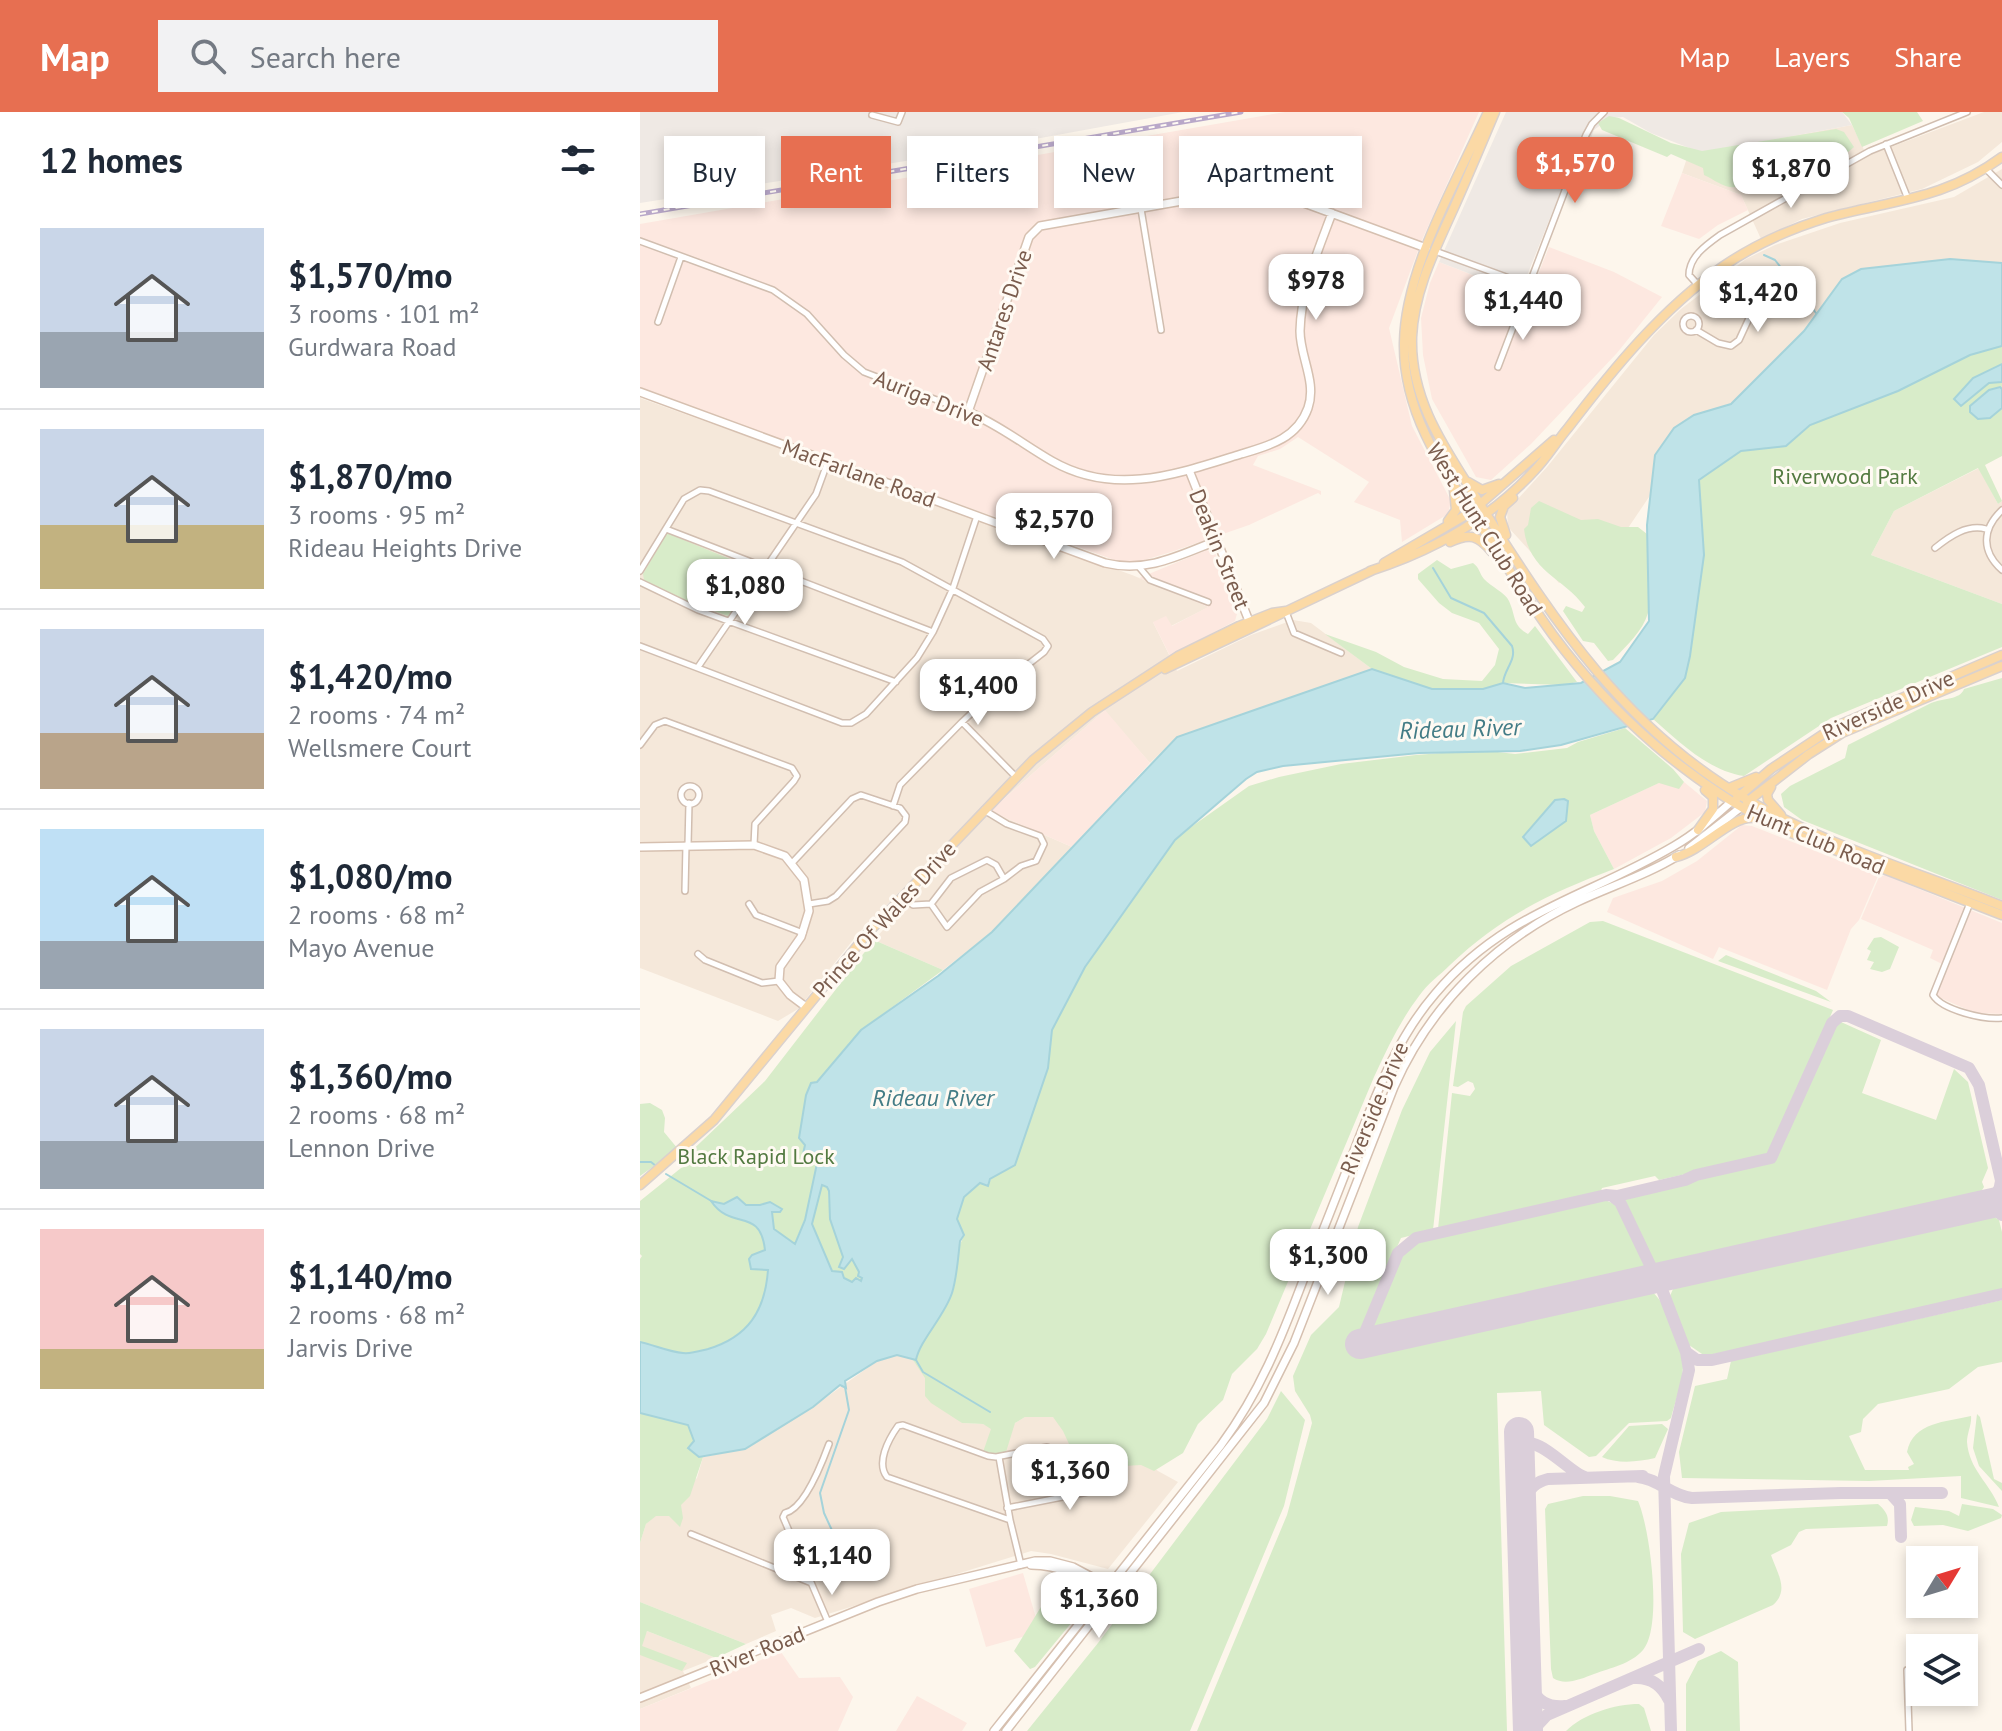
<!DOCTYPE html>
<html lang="en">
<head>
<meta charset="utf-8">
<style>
	:root { --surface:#fff; --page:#f2f2f3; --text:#1f2937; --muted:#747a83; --line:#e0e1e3; --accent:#e76f51 }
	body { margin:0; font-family:"PT Sans",sans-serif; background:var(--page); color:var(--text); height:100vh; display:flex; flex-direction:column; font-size:30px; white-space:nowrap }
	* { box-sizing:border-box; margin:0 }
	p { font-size:26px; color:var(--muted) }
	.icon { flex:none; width:44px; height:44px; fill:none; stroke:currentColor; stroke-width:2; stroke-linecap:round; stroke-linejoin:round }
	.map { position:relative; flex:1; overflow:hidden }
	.side { display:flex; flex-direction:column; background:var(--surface); width:640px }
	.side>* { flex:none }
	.banner { position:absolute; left:24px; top:24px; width:760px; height:72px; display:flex; gap:16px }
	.needle { width:52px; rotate:52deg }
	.controls { position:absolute; left:1266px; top:1434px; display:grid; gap:16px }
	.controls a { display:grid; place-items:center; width:72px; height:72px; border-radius:0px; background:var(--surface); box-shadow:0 4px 12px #0003; font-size:40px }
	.price { position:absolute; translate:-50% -68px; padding:0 18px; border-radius:16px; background:#fff; color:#222; font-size:26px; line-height:52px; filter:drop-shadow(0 2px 4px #0008) }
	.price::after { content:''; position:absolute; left:50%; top:48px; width:24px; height:18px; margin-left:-12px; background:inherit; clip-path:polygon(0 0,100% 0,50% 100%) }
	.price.current { background:var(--accent); color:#fff }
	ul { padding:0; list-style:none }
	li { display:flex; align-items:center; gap:24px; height:200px; padding:0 40px }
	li+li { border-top:2px solid var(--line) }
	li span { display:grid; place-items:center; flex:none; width:224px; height:160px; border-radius:0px; color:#555 }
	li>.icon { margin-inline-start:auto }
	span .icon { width:96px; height:96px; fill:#fffc; stroke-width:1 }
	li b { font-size:34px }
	h2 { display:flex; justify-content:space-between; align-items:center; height:96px; padding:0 40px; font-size:34px }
	.tag { padding:0 28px; border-radius:0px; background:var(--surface); box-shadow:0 4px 12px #0003; font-size:28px; line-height:72px }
	.tag.current { background:var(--accent); color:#fff }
	header { display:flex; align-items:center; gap:48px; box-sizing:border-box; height:112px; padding:0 40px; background:var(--accent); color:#fff }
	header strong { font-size:38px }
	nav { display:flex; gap:44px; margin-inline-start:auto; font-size:28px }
	.search { width:560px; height:72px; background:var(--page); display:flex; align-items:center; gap:20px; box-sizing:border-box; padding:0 28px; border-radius:0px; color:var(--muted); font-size:30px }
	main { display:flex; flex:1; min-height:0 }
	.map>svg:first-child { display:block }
</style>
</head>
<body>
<header>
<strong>Map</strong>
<div class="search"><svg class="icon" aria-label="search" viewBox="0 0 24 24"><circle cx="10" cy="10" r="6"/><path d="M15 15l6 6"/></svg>Search here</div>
<nav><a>Map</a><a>Layers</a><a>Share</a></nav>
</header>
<main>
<section class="side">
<h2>12 homes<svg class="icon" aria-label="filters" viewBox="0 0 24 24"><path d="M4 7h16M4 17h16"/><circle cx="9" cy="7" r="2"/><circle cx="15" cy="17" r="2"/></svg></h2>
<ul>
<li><span style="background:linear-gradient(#c9d6e8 65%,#9aa5b1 0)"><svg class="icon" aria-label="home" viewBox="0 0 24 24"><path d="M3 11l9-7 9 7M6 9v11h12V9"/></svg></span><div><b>$1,570/mo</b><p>3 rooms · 101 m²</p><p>Gurdwara Road</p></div></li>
<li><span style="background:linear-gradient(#c9d6e8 60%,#c2b280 0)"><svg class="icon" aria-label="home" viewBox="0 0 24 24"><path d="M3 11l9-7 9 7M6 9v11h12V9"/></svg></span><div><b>$1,870/mo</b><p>3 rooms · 95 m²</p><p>Rideau Heights Drive</p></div></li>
<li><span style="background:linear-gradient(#c9d6e8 65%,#b9a48a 0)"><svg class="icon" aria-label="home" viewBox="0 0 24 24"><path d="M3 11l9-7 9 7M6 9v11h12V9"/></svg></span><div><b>$1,420/mo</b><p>2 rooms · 74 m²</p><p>Wellsmere Court</p></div></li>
<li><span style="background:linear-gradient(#bfe0f5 70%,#9aa5b1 0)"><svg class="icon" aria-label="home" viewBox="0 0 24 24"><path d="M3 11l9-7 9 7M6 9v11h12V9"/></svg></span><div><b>$1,080/mo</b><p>2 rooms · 68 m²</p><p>Mayo Avenue</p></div></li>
<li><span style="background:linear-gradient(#c9d6e8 70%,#9aa5b1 0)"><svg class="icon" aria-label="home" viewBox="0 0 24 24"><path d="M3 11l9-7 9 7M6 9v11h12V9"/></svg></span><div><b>$1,360/mo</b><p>2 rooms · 68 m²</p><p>Lennon Drive</p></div></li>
<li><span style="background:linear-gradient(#f6c9c9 75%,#c2b280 0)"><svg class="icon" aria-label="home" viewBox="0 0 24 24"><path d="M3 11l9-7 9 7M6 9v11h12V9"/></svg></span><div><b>$1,140/mo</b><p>2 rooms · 68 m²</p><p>Jarvis Drive</p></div></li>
</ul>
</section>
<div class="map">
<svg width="1362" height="1619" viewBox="0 0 1362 1619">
	<rect width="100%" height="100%" fill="#fdf6ec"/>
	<path fill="#f5e8da" d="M1344,0H1362V30L1338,50L1282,77L1162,107L1121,127L1101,83L1042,61L1050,37L1062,41L1212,13L1227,44Z
		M1362,57V151L1202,167L1164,219L1091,292L1054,303L1015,343L1011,382L984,422L919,471L868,415L867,399L907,355L1014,223L1041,197L1106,147L1135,133L1200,111L1314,85Z
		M0,286L492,463L569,495L531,514L513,510L537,559L611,523L653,508L671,511L732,557L537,625L510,651L464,599L350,699L432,735L352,820L303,858L234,828L349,700L342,696L217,823L158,897L138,909L0,856Z
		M1339,356L1358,392L1362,389V492L1231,443L1254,399Z
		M262,1242L273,1248L322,1311L343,1312L360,1320L385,1305H413L489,1334L518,1359L538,1370L468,1457L411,1442L391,1439L175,1506L151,1496L131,1503L136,1519L106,1532L0,1490V1431L6,1412L57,1366L63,1345L105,1337L173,1295L237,1249Z
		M7,1519L76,1546L43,1559L51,1576L0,1597V1533Z"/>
	<path fill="#fde8e0" d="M645,0H839L782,128L749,216L772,314L811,389L808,402L762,430L760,408L714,390L729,370L658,325L640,337L618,344L613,353L681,379V383L678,381L609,413L531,440L501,449H477L0,277V112Z
		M1042,61L1101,83L1108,98L1078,113L1059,127L1021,114Z
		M909,135L974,160L1022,185L977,241L891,332L851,368L836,365L792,287L783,243L781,206L790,171L799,150L889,185Z
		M567,438L575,441L598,498L595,509L530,544L513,510L526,504L532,514L568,495L499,466Z
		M465,598L510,651L432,735L350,699Z
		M1021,670L1039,676L1044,670L1067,689L1065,700L1031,726L974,757L954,719L950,703Z
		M1102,713L1112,714L1238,764L1219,808L1211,817L1187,878L1079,835L1073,847L967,800L973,786L1022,769L1057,749Z
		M1245,763L1362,811V902L1335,901L1296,884L1306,854L1290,846L1293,838L1221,807L1239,765Z
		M383,1461L400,1520L346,1535L329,1477Z
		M141,1540L159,1566L200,1565L213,1585L198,1619H0V1597Z
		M277,1584L327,1611L322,1619H256Z"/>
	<path fill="#efe9e4" d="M0,0H543L335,38L0,91Z
		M866,0H1202L1212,13L1062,41L1011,21L983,5L970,6L954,18L935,69L926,66L880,181L799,150Z"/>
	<path fill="#d8ecc9" d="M1202,0H1277L1283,9L1222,35L1209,6Z
		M969,4L979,6L1031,31L1062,39L1196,17L1204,20L1214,35L1207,41L1192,43C1181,24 1175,32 1156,33L1151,41L1122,40L1113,47L1114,53L1106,61L1102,73C1088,80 1077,69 1064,63L1063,56L1031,42L1027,45L962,18L958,11Z
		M1362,234V344L1345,353L1362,389L1358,392L1338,356L1254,399L1231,443L1362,492V535L1191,606L1104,664C1069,659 1039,630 1013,607L1045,566L1064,443L1059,368L1101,339L1146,334L1170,313L1258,279L1330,243Z
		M899,389L941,408L958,407L981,415H998L1007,422C1010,445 1014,478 1008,501C1003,519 986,534 973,548L968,549L954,531L943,529L923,499L926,494L942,500L945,495C923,465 889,460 884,417L888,413L891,396Z
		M27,421L119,459L100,491L88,504L44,488L4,468L3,462Z
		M797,448L811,457L833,451C840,456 839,461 844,467C851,475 865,480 869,489C876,504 872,513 888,522L895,514L937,570L923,573L863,571L843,577H792L732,557L685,522L736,540L764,555L803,567L842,569L855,553L859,537L839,511L812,501L799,491L778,467V462Z
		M1362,566V788L1162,708L1144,695L1141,682L1150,674L1205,646L1208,633L1291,591C1303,586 1320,588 1324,577Z
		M985,616L1033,657L1044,670L1039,677L1019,671L950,703L954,719L974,757C910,781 860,805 810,853C800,863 787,872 779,884C760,909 747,937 734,965L626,1222L617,1237L592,1262L583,1288L558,1312L543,1341L514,1359L501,1353L484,1354L444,1342L429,1332L423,1319L413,1305H385L375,1311L366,1340L353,1343L343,1340L351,1317L343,1312L322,1311L291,1291L285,1284V1266L273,1248L277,1245L276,1240L324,1123L317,1107L324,1085L340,1070L349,1071L408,956L412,918L445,855L535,728L544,720L609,674L639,665L701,652L776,643L840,638L875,642L927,636L938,630Z
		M963,809L1193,898L1134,1037L1127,1044L1019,1068L1015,1064L962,1076L960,1082L798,1117L812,981L830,984L835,977L833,971L828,969L818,975L813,974L823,900L826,894L871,854L950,810Z
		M1241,825L1259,835L1250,857L1242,860L1230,857L1234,850L1227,848L1231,839L1227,837L1234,826Z
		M234,828L303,858L221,918L177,970L171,971L159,1025L165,1033L163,1042L172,1051L179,1042L172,1076L182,1073L188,1075L190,1107L203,1145L212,1147L223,1166L221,1169L216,1167L212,1170L204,1166L202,1160L192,1159L172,1112L173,1105L166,1104L154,1133L134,1117L132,1100L127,1091L114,1112L123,1123L131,1156L128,1158C125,1199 108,1225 68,1237C60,1239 51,1242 43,1241C29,1240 14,1233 0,1230V1147L2,1144L0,1142V1089L41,1056L47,1054L42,1048L125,969Z
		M1086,843L1176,879L1191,890L1078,849Z
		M816,909L793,1118L761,1126L718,1225L721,1240L1008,1176C1028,1191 1043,1230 1043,1256C1042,1272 1035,1290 1031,1306L1027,1309L989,1311L956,1344L949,1345L904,1313L901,1279L857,1281L867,1619H557L647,1403L672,1311L670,1303L655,1279L653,1264L671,1223L699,1195L718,1115L762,998L790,940Z
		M1201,910L1241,928L1222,981L1296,1008L1314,957L1328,970L1348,1056L1342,1070L1344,1075L1337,1086L1021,1156L1014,1150L984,1090L987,1085L1135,1049L1195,913Z
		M10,991L22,998L25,1006L24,1020L38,1037L0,1064V992Z
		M965,1088L977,1093L1006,1152V1160L734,1221L730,1214L761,1144L777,1130Z
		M1347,1100L1359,1108L1362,1120V1178L1065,1244L1049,1233L1030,1184L1036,1170Z
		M1362,1188V1250L1338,1255L1309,1277L1238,1292L1223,1307L1221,1320L1209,1324L1225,1358H1269L1268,1355L1274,1352L1267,1340C1273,1310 1306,1310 1331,1304C1332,1312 1327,1321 1327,1330C1329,1358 1350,1371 1359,1395L1321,1386V1364L1229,1369L1042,1366L1039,1340L1055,1274L1087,1267L1091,1249Z
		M641,1279L665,1308L644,1394L550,1619H387L458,1531L627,1307Z
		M0,1301L48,1313L63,1345L50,1384L41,1393L43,1406L40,1415L29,1404H16L6,1412L0,1431Z
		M1337,1302L1340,1305L1354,1367L1362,1371V1379L1339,1354L1333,1336Z
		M1022,1312L1028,1317L1015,1346C998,1350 977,1352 962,1345L989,1314Z
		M943,1384H970L998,1389C1010,1416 1023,1515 1003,1538C991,1552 970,1556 954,1562C941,1567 925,1574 913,1566L911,1557L905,1397L908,1392Z
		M1238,1392C1245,1398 1250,1404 1247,1414L1166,1417L1159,1420L1151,1433L1131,1443C1137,1461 1150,1478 1133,1493L1055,1527L1043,1520L1041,1442L1049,1411L1081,1400Z
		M1322,1392L1353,1397L1362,1403L1361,1406L1328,1419L1303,1413L1274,1414L1271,1408L1275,1395L1309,1399L1319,1404Z
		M421,1462L448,1475L452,1480L451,1487L395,1555L390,1557L374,1539Z
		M0,1490L106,1532L76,1546L7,1519L2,1534L47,1551L42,1559L0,1543Z
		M1081,1539L1098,1550L1100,1619H1046V1572L1058,1549Z
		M999,1592L1004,1596L1011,1619H926C943,1602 975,1592 999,1592Z"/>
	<path fill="#bfe3e8" stroke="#a5d3da" stroke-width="2" fill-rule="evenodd" d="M1310,147L1362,151V234L1330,243L1258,279L1170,313L1146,334L1101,339L1059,368L1064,443L1050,544L1045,566L1013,607L921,633L880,639L779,641L643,654L617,660L606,667L535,728L445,855L412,918L408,956L375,1053L350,1067L348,1074L340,1071L324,1085L317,1107L324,1123L320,1129C318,1146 317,1165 312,1181C304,1205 280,1228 276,1248L257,1243L237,1249L205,1269L206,1276L200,1273L173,1295L105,1337L59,1345L48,1336L54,1329L48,1313L0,1301V1230C14,1233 29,1240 43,1241C51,1242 60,1239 68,1237C108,1225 125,1199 128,1158L111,1157L109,1147L112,1143L125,1138C120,1094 92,1120 71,1089L84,1092L97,1085L106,1093H120L130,1090L142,1097L140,1100H132L134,1117L155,1132L165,1108L179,1042H177L174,1051L163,1042L165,1033L159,1026L166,983L171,971L177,970L221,918L298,864L352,820L537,625L732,557L792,577H843L863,571L885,576L941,571L980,550L1009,509L1007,413L1015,343L1034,316L1054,303L1091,292L1164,219L1202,167L1221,157ZM182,1073L187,1075L189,1079L190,1107L203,1145L199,1155L204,1157L212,1147L219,1160L218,1164L222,1166L221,1169L216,1166L212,1170L204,1166L202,1160L192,1159L172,1112Z
		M1362,252V270L1349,271L1321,294L1314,287L1333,266Z
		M1360,275L1362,277V296L1350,306L1338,307L1330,300V294L1349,278Z
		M924,687L928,689L926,709L891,734L883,725L915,688Z"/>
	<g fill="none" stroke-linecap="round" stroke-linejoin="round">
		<path stroke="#a5d3da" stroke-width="2" d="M1124,143L1135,148L1176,201
			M793,456L811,486L844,501L872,534C877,548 864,557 863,571
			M0,1050H11L16,1054
			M26,1062L73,1090
			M276,1248L283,1260L350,1300
			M205,1275L209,1298L180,1381L184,1401L207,1451"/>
		<path stroke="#dbcfda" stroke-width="12" d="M972,1084L980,1090L1011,1155C1024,1170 1051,1157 1067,1153
			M1340,1095L1353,1096L1362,1103
			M1304,1100C1325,1095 1359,1096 1361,1069
			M960,1180C978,1176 1004,1164 1021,1175L1046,1240L1049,1258L1024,1364L1031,1619
			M767,1221L733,1227L726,1218L758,1141L776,1126L966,1083L977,1084L1045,1068L1056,1063L1131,1046L1192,911L1200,904H1208L1329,956L1339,973L1362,1073
			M1046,1240L1057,1248H1072L1362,1182
			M998,1365C1019,1367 1031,1384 1052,1386L1201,1381H1302
			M1250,1381L1260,1392L1261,1425
			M881,1391L880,1372L871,1351C882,1301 926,1360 945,1365
			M884,1435C884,1410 875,1375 908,1367L1003,1364
			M887,1523C888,1552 882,1598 925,1594
			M994,1566C1011,1565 1022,1573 1029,1588
			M892,1619L907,1603L1059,1537"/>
		<path stroke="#dbcfda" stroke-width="30" d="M720,1232L1362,1089
			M879,1320L888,1619"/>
		<g stroke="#d1beb0" stroke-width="8">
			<path id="street" d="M232,3L258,10L262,0
				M1246,32L1268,87
				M1346,57L1362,73
				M501,97L521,218
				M0,129L133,178L167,202L204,243L224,260L328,300
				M795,139L888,173
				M1058,173L1049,163C1049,145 1066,133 1080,123L1230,39L1327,0
				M1043 212a8 8 0 1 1 16 0a8 8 0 1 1-16 0Z
				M18,210L41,145
				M1056,218L1078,231L1091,234L1099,228L1111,202L1107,192L1071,178L1062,170
				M858,255L946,23L952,12L964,0
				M1362,398C1342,417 1341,439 1362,458
				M26,417L293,520
				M1295,436C1310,424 1327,412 1346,417
				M499,455L510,468L568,490
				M0,459L44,387L60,378L69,379L262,450L403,527L408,534L404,540L363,572L322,610L260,673L253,694
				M0,470L58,498L256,570
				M646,500L654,521L701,541
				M0,534L202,611H211L226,602L277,546L293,520L313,476L337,404
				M58,555L176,382L188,349
				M322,610L376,665
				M0,633L15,613L25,609L152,656L157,664L154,669L115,712L114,733
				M41 683a9 9 0 1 1 18 0a9 9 0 1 1-18 0Z
				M48,733L49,691
				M152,751L212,687L221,683L260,696L266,704L265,710L196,784L188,789L169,792
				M45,779L46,733
				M262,785L273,793L291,792L311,766L347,748L356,753L364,767
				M1330,791L1293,883C1302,898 1344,908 1362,906
				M109,792L116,803L163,821
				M291,792L307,815L340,780L364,767L381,754L396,749L404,732L400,724L367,712L344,698
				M58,842L65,848L122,871L139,869
				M359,1345L370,1408L381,1453
				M367,1396L453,1379L465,1368L467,1360L464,1356L407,1335L356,1345L348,1344L263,1313L258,1314C248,1328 236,1351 247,1365L370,1408
				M51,1422L169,1470
				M188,1510L143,1405L145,1401C164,1397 182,1351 189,1332
				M1267,1558L1269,1619"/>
		</g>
		<g stroke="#d6c0b0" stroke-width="10">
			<path id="secondary" d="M692,101C678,139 661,177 660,219C660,245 677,270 668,296C657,327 628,334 601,342C537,362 475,385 412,349C384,333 358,312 328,300L389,125L400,114L587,81L605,78L634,80L786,136
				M0,280L465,451C506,461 538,444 576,429
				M549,358L611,514
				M0,735L114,733L145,744L164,768L169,799L161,825L140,855L139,869L150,883L166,895
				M1049,736L1100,696
				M391,1453C421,1453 443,1465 468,1480
				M0,1586L238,1490L277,1477L395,1449H410L433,1455L478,1479
				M354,1619L581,1333C620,1280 641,1227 664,1166C682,1121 700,1076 717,1031C738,978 757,926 795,882C865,799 946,786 1034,734C1055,722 1073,706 1091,690
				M366,1619L624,1291L654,1231L754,975C790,893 856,828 937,790C971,774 1007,763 1039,743"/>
		</g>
		<g stroke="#dad1cd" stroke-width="11">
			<path id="primary" d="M848,0C817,69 765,156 764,231C763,303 805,360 843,417C866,453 888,489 913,523C973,604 1051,672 1141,717L1362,803
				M855,0C841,33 827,67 812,100C794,140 774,180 772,225C770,294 811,344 845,400C917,514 986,617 1106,687C1186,733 1277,760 1362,794
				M828,370L842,378L859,372
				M808,409L816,398L814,378
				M866,423L860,405L864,394L873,386
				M810,430C830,421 838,423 852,440
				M744,451L831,400L914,328
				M730,459C792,439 850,407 894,359C907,346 916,330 928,316C973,257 1021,198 1082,155C1114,133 1150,117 1186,106C1252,88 1304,88 1362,45
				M525,557L733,458
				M1131,675L1127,682L1128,688L1141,703
				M1089,676L1116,665
				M1097,686L1131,657L1194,615L1362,543
				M1107,690L1169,642L1202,621L1362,554
				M1058,718L1073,697V685L1065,678
				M1036,745C1064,738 1091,703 1115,706
				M0,1073L74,1008L227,822L393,648L452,600L538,544L599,514L632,501L646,499"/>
		</g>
		<use href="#street" stroke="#fff" stroke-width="5"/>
		<use href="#secondary" stroke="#fff" stroke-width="7"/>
		<use href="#primary" stroke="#fbd9a5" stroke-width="8"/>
		<g stroke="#b9a8c9" stroke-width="5">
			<path id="rail" d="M0,102L601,0"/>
		</g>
		<use href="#rail" stroke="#fffaf3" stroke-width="2" stroke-dasharray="6" stroke-linecap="butt"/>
	</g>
	<g text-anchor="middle" stroke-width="6" stroke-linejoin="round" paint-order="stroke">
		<g font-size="22" fill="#7a5c4d" stroke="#fffaf3">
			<text transform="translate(364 198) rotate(-71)" y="8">Antares Drive</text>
			<text transform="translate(289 286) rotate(22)" y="8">Auriga Drive</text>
			<text transform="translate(219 361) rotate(20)" y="8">MacFarlane Road</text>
			<text transform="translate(845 417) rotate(58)" y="8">West Hunt Club Road</text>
			<text transform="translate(580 437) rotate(68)" y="8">Deakin Street</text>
			<text transform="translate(1248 593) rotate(-24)" y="8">Riverside Drive</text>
			<text transform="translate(1176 727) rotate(23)" y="8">Hunt Club Road</text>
			<text transform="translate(244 807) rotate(-48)" y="8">Prince Of Wales Drive</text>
			<text transform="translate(734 996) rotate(-67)" y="8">Riverside Drive</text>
			<text transform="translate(117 1539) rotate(-22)" y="8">River Road</text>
		</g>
		<g font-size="22" fill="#537a41" stroke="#fffaf3">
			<text x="1205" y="372">Riverwood Park</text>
			<text x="116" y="1052">Black Rapid Lock</text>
		</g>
		<g font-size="24" font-style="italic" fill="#437c86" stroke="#fffaf3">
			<text transform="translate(820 617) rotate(-2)" y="8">Rideau River</text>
			<text x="293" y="994">Rideau River</text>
		</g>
	</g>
</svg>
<div class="controls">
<a><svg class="needle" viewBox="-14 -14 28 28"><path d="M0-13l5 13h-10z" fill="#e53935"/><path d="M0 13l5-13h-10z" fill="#747a83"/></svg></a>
<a><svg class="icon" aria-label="layers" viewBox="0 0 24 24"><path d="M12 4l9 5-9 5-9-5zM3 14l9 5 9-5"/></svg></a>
</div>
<b class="price current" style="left:935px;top:93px">$1,570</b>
<b class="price" style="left:1151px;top:98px">$1,870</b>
<b class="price" style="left:676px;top:210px">$978</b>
<b class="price" style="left:1118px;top:222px">$1,420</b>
<b class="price" style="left:883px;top:230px">$1,440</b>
<b class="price" style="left:414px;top:449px">$2,570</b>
<b class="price" style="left:105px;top:515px">$1,080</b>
<b class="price" style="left:338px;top:615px">$1,400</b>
<b class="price" style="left:688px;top:1185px">$1,300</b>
<b class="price" style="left:430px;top:1400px">$1,360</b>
<b class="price" style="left:192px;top:1485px">$1,140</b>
<b class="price" style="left:459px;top:1528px">$1,360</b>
<div class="banner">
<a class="tag">Buy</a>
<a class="tag current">Rent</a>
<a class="tag">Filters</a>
<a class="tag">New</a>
<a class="tag">Apartment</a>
</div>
</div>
</main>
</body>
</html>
